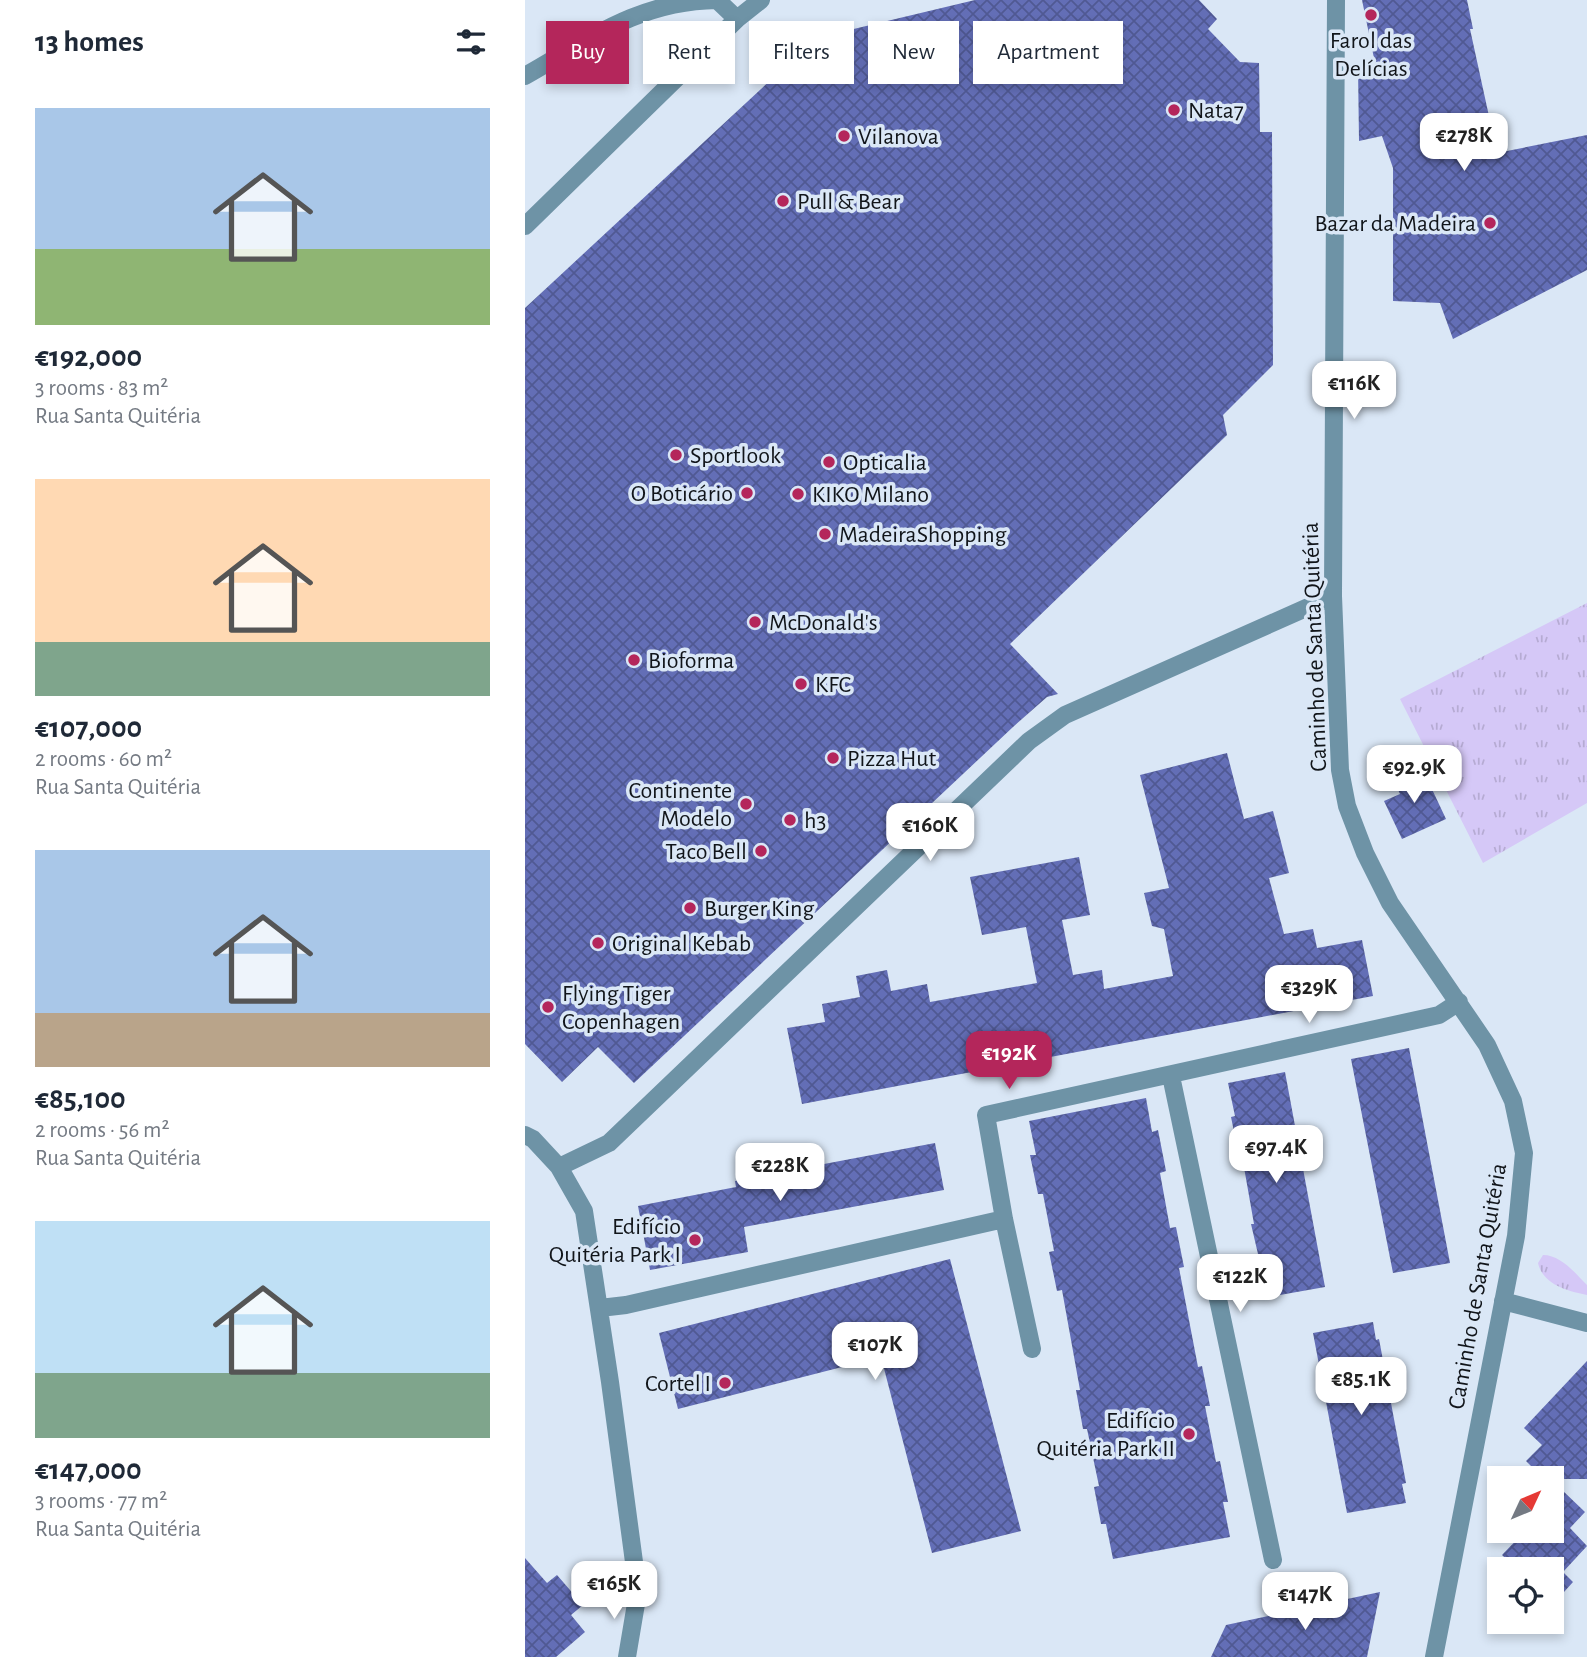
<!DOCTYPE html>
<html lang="en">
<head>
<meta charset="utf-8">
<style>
	:root { --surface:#fff; --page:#f6f6f7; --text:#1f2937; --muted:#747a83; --accent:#b4265b }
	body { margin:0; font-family:"Alegreya Sans",sans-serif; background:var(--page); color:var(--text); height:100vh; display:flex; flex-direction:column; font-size:26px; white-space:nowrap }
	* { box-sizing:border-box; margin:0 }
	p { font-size:23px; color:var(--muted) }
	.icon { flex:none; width:38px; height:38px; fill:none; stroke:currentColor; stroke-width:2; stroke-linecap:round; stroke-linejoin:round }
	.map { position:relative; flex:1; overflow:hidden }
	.side { display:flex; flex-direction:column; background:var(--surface); width:525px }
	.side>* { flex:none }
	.hud { position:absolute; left:21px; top:21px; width:665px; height:63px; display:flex; gap:14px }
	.needle { width:46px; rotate:46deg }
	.fabs { position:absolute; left:962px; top:1466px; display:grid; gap:14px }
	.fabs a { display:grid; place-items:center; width:77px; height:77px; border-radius:0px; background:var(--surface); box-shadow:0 4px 10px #0003; font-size:35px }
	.price { position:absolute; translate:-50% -60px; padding:0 16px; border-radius:14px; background:#fff; color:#222; font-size:23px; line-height:46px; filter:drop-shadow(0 2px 4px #0008) }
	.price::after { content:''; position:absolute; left:50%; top:42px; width:21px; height:16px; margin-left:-10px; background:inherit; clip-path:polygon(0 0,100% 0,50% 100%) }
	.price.selected { background:var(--accent); color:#fff }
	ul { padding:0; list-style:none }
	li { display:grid; align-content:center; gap:14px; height:371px; padding:0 35px }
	li span { display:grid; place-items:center; height:217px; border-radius:0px; color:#555 }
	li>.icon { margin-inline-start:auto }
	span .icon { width:126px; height:126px; fill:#fffc; stroke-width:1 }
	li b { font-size:30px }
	h2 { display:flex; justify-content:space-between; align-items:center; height:84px; padding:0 35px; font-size:30px }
	.chip { padding:0 24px; border-radius:0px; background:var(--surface); box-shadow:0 4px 10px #0003; font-size:24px; line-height:63px }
	.chip.selected { background:var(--accent); color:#fff }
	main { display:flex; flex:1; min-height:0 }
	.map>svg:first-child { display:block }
</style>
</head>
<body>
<main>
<section class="side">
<h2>13 homes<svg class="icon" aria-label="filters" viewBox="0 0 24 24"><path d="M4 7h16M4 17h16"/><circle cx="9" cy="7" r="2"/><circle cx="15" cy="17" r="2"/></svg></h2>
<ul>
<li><span style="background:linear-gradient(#a9c7e8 65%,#8fb573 0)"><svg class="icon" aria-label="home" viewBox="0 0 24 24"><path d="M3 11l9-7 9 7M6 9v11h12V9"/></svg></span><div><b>€192,000</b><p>3 rooms · 83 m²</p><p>Rua Santa Quitéria</p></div></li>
<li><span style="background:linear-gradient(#ffd9b3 75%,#7fa58c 0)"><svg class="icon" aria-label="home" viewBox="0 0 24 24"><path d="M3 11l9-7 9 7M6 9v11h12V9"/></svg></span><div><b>€107,000</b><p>2 rooms · 60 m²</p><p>Rua Santa Quitéria</p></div></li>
<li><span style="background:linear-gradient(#a9c7e8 75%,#b9a48a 0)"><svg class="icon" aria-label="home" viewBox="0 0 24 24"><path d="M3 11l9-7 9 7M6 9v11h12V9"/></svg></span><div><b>€85,100</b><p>2 rooms · 56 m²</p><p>Rua Santa Quitéria</p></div></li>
<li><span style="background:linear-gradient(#bfe0f5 70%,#7fa58c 0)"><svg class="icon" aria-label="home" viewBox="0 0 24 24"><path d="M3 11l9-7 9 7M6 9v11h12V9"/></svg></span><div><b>€147,000</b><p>3 rooms · 77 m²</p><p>Rua Santa Quitéria</p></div></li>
</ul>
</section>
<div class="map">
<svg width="1062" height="1657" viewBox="0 0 1062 1657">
	<defs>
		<pattern id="grass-tufts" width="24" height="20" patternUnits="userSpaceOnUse" patternTransform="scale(1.75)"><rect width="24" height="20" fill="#d5c8f7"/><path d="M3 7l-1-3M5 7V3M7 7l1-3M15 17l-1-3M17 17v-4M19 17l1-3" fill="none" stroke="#b6abd3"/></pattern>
		<pattern id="building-cross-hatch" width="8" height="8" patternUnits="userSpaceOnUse" patternTransform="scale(1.75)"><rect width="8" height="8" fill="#636eb6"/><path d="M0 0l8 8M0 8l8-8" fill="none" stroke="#505993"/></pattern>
	</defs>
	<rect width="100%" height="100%" fill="#dae7f6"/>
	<path fill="url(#grass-tufts)" d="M1062,603V803L958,863L875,699Z
		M1018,1255C1036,1255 1050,1273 1062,1285V1295C1043,1291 1018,1285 1013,1263Z"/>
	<path fill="url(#building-cross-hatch)" d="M450,0H674L692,19L683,29L715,62L734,63L735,132H747L748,365L698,415L702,435L485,644L533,694L522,697L488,727L109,1083L73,1047L37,1082L0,1044V308L291,38Z
		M837,0H942L948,29H945L972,153L1062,135V270L928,339L915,303L868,301V168L857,136L834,141L833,67L850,63Z
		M702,753L719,819L748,811L764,873L744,878L759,934L788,929L792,948L837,940L848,996L277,1104L262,1028L300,1022L297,1004L335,997L331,976L362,970L366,991L402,984L405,1002L512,983L501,927L457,935L445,877L554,857L565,915L537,920L548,975L577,970L579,989L648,976L639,929L627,926L619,893L644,888L615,775Z
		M897,768L921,819L877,839L859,801L875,794L869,781Z
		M884,1048L925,1263L868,1273L826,1059Z
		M760,1072L800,1287L743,1297L726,1224H729L717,1156H714L706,1117L710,1116L703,1083Z
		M621,1098L627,1132L633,1130L641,1171L635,1173L645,1228L651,1227L659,1267L654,1268L673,1367L677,1366L685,1406H680L691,1462L695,1461L703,1502H698L705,1537L588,1559L581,1524H576L569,1487L574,1486L562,1429H558L551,1390H555L537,1290L532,1291L524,1252L529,1251L518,1194H513L505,1155H511L504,1121Z
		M410,1143L419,1190L219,1227L223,1252L125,1270L113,1206L211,1187L210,1181Z
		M425,1259L496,1531L407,1553L356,1357L153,1409L134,1333Z
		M848,1322L851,1340L854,1339L881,1483L877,1484L881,1503L822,1513L788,1333Z
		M1062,1361V1479H1019L1001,1461L1017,1445L999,1428Z
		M1037,1490L1060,1512L1045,1528L1062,1546L1038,1572L1048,1582L1029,1603L1027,1570H993L977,1555L1000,1531H1027V1502Z
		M0,1558L22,1583L32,1575L58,1605L46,1615L60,1632L31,1657H0Z
		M855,1592L842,1657H686L701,1625Z"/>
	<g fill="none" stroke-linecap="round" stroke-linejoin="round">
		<path stroke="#6e93a6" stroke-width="18" d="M811,0L808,596L815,770L822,806L840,853L865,903L962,1045L988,1101L999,1153L991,1236L909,1657
			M0,76C65,39 114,1 192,0L212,19
			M0,226L212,19L236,0
			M646,1076L748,1560
			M0,1135L8,1139L34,1167L59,1211L85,1382L113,1592L102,1657
			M34,1167L84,1143L504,741L540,715L808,596
			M978,1301L1062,1323
			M75,1308L101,1305L479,1219
			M507,1349L479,1219L461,1115L914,1015L934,1002"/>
	</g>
	<g fill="#b4265b" stroke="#dae7f6" stroke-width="2.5">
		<circle cx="846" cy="15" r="7"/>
		<circle cx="649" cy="110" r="7"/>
		<circle cx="319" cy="136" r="7"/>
		<circle cx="258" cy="201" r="7"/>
		<circle cx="965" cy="223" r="7"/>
		<circle cx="151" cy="455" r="7"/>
		<circle cx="304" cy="462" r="7"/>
		<circle cx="222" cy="493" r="7"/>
		<circle cx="273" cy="494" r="7"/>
		<circle cx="300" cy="534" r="7"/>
		<circle cx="230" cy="622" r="7"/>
		<circle cx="109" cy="660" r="7"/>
		<circle cx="276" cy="684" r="7"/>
		<circle cx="308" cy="758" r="7"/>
		<circle cx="221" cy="804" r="7"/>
		<circle cx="265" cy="820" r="7"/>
		<circle cx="236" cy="851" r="7"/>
		<circle cx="165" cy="908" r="7"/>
		<circle cx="73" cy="943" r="7"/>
		<circle cx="23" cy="1007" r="7"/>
		<circle cx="170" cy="1240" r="7"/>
		<circle cx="200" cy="1383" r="7"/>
		<circle cx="664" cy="1434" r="7"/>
	</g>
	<g text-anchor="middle" stroke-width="7" stroke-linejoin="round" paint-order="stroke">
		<g font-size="24" fill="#11151a" stroke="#dae7f6" text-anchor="start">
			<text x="846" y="48" text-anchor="middle">Farol das<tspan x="846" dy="28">Delícias</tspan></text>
			<text x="663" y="118">Nata7</text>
			<text x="333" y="144">Vilanova</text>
			<text x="272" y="209">Pull &amp; Bear</text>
			<text x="951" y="231" text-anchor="end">Bazar da Madeira</text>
			<text x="165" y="463">Sportlook</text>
			<text x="318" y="470">Opticalia</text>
			<text x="208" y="501" text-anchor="end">O Boticário</text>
			<text x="287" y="502">KIKO Milano</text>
			<text x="314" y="542">MadeiraShopping</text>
			<text x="244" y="630">McDonald's</text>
			<text x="123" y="668">Bioforma</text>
			<text x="290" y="692">KFC</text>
			<text x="322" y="766">Pizza Hut</text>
			<text x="207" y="798" text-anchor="end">Continente<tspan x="207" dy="28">Modelo</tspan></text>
			<text x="279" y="828">h3</text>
			<text x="222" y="859" text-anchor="end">Taco Bell</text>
			<text x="179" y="916">Burger King</text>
			<text x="87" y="951">Original Kebab</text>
			<text x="37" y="1001">Flying Tiger<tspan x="37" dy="28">Copenhagen</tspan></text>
			<text x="156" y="1234" text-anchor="end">Edifício<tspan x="156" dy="28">Quitéria Park I</tspan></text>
			<text x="186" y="1391" text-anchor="end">Cortel I</text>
			<text x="650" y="1428" text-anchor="end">Edifício<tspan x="650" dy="28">Quitéria Park II</tspan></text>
		</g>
		<g font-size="24" fill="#11151a" stroke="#dae7f6">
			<text transform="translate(789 647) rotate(-92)" y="8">Caminho de Santa Quitéria</text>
			<text transform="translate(952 1286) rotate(-80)" y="8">Caminho de Santa Quitéria</text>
		</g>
	</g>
</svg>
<div class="fabs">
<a><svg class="needle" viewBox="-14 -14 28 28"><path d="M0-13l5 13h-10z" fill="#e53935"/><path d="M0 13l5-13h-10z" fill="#747a83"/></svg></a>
<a><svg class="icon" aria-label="locate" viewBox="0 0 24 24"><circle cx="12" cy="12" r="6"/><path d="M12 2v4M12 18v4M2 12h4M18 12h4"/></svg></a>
</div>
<b class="price" style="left:939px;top:173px">€278K</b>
<b class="price" style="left:829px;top:421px">€116K</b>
<b class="price" style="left:889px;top:805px">€92.9K</b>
<b class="price" style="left:405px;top:863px">€160K</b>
<b class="price" style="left:784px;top:1025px">€329K</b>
<b class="price selected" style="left:484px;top:1091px">€192K</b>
<b class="price" style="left:751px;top:1185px">€97.4K</b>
<b class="price" style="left:255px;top:1203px">€228K</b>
<b class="price" style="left:715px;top:1314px">€122K</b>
<b class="price" style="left:350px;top:1382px">€107K</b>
<b class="price" style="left:836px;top:1417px">€85.1K</b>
<b class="price" style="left:89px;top:1621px">€165K</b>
<b class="price" style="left:780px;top:1632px">€147K</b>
<div class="hud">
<a class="chip selected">Buy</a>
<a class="chip">Rent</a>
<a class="chip">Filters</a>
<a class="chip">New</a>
<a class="chip">Apartment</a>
</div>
</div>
</main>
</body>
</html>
